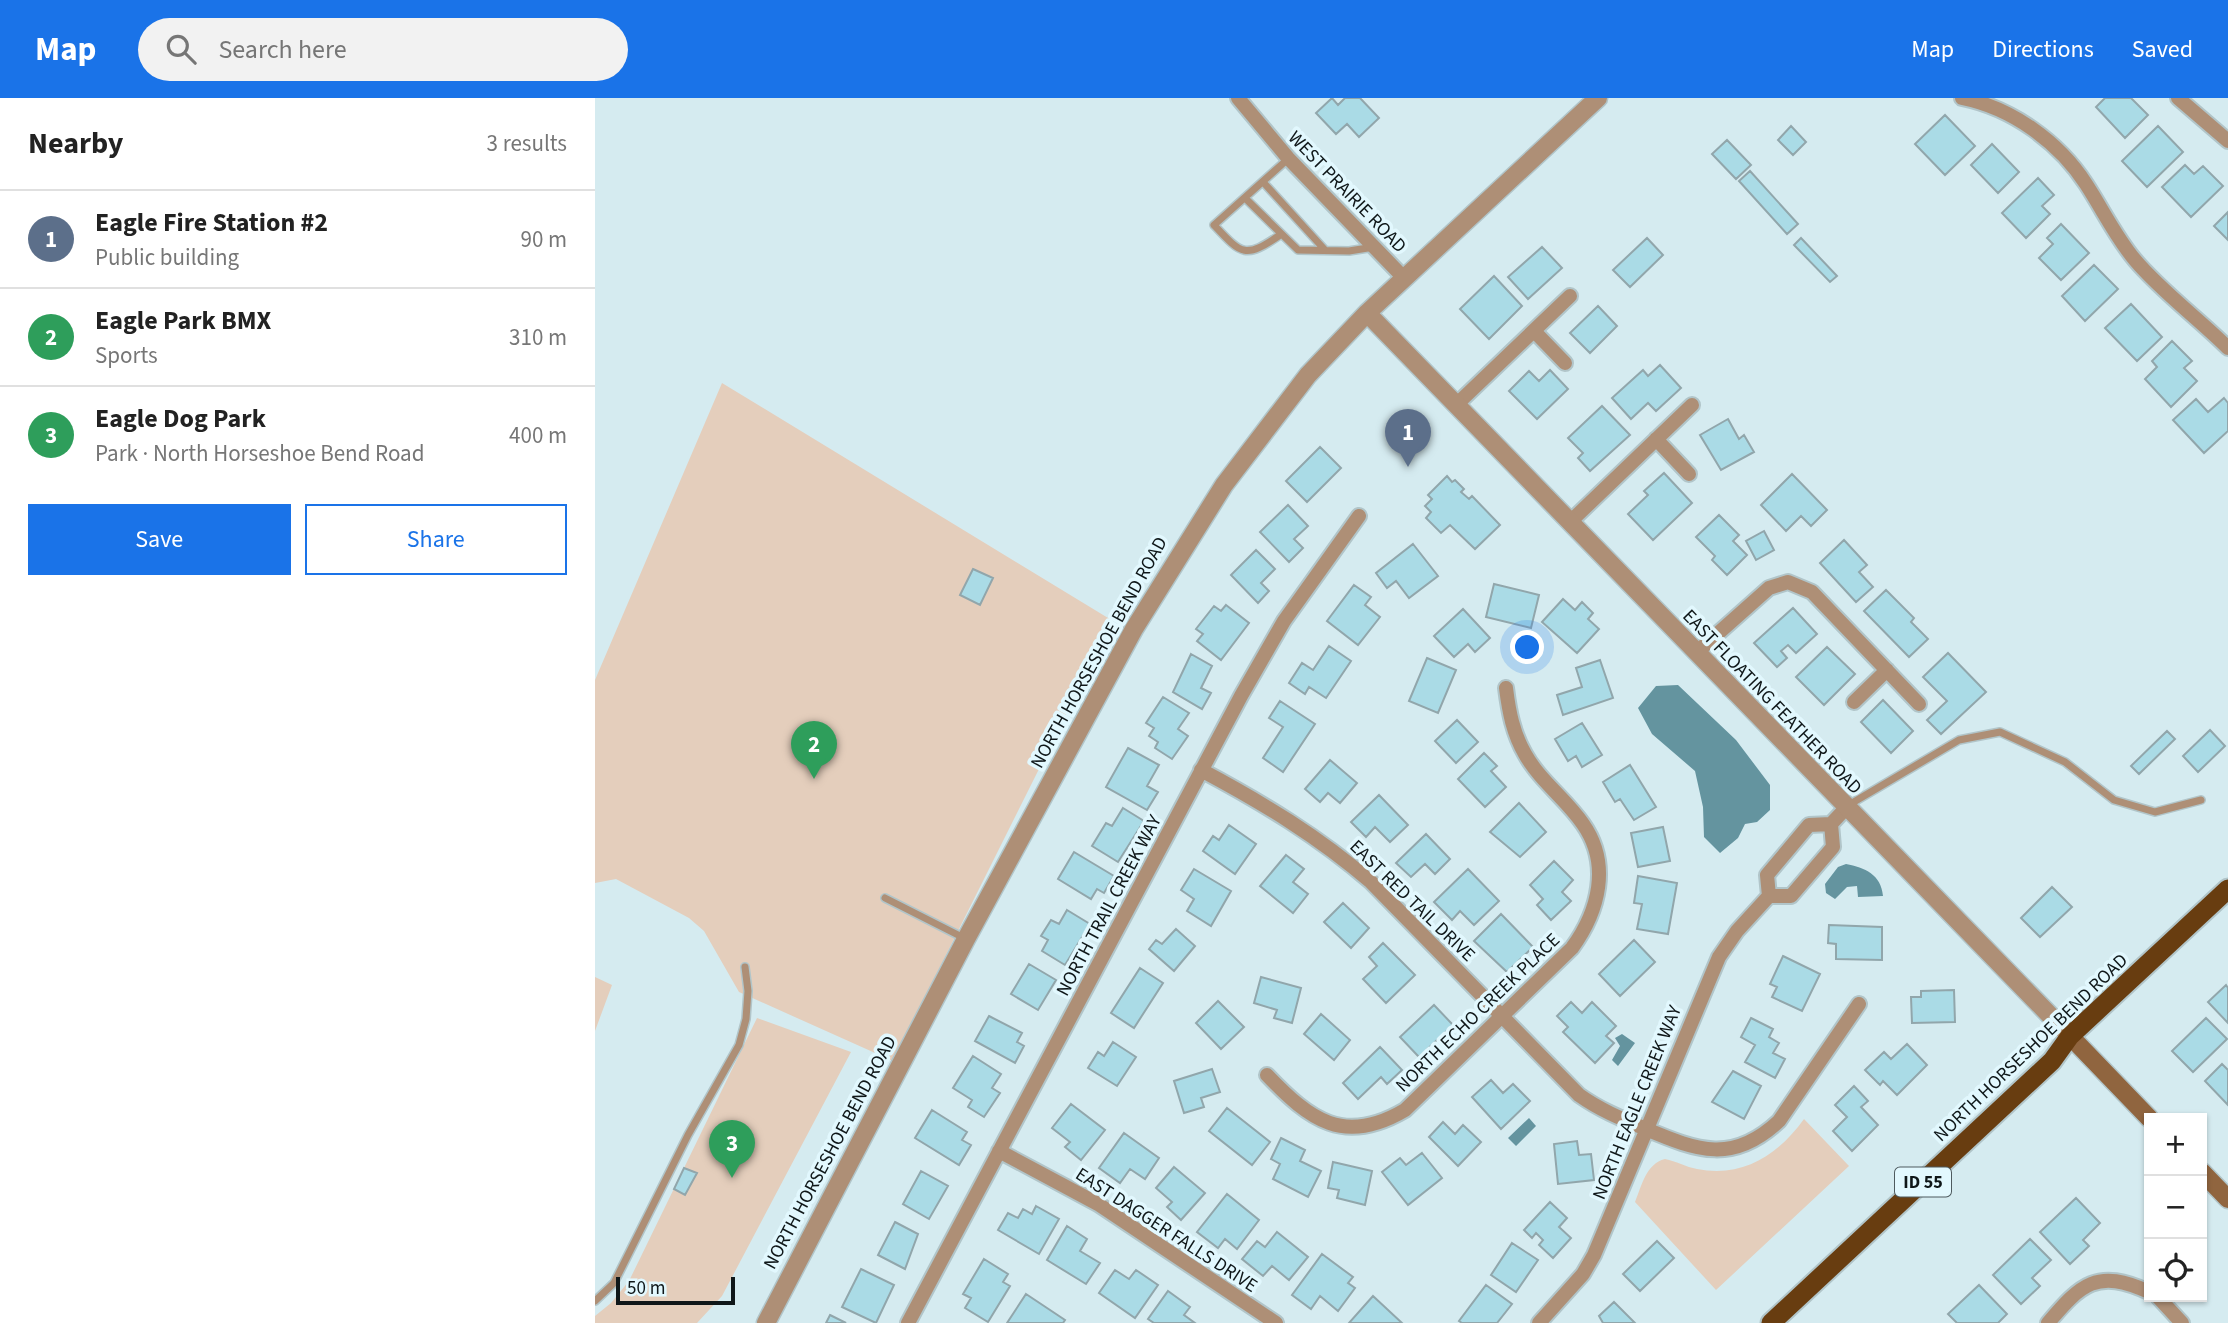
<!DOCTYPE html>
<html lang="en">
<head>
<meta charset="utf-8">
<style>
  :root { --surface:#fff; --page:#f2f2f2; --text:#222; --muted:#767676; --line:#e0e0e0; --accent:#1a73e8 }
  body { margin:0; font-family:"Source Sans 3",sans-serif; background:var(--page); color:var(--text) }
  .controls { position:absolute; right:21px; bottom:21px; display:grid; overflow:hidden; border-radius:0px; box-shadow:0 2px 5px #0004 }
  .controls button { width:63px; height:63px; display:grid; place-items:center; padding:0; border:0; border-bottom:2px solid var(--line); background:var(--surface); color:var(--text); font:35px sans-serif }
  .scale { position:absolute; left:21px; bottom:18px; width:119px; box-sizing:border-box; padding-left:7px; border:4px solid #0f1719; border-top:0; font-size:19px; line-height:24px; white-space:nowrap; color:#0f1719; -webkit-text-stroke:5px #e2f8fe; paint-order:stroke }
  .you { position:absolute; left:933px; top:550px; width:24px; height:24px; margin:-18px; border:5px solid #fff; border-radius:50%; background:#1a73e8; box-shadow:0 0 0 10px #1a73e833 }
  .badge { display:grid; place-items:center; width:46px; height:46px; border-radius:50%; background:var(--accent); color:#fff; font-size:23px; font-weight:700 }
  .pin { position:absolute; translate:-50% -58px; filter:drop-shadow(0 2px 4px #0008) }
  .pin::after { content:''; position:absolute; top:37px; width:24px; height:21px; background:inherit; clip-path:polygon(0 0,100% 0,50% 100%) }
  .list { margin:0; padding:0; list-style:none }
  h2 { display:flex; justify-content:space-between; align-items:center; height:91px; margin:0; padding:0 28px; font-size:30px }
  h2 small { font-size:23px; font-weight:400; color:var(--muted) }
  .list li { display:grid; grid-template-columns:46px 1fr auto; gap:21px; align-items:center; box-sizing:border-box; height:98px; padding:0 28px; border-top:2px solid var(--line) }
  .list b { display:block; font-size:26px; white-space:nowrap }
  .list p { margin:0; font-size:23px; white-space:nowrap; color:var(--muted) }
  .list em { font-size:23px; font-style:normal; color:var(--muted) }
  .actions { display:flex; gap:14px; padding:21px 28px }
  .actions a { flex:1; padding:16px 0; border:2px solid var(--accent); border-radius:0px; text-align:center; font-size:24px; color:var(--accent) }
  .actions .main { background:var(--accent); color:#fff }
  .icon { flex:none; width:38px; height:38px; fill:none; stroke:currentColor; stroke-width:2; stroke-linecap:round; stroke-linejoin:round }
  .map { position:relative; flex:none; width:1633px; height:1225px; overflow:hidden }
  header { display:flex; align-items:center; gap:42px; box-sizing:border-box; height:98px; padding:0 35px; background:var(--accent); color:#fff }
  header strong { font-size:33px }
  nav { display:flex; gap:38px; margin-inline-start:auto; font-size:24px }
  .search { width:490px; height:63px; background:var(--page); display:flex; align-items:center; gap:18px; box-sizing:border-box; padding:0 24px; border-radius:38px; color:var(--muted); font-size:26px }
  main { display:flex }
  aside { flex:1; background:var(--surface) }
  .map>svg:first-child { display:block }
  .green { fill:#e4cebc }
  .water { fill:#64949f }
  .building { fill:#aadbe6; stroke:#91a6ab; stroke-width:2 }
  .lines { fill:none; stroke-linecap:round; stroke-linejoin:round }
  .service-casing { stroke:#b1c5c9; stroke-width:10 }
  .minor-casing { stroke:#b1c5c9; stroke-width:18 }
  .tertiary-casing { stroke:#b1c5c9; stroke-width:21 }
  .secondary-casing { stroke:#b1c5c9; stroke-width:21 }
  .trunk-casing { stroke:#b1c5c9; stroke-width:23 }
  .service { stroke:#ae8f76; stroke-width:7 }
  .minor { stroke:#ae8f76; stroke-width:14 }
  .tertiary { stroke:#ae8f76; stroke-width:18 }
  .secondary { stroke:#90653f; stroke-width:18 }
  .trunk { stroke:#683d10; stroke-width:19 }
  .labels { text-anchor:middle; stroke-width:7; stroke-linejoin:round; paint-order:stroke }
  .shield { fill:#e2f8fe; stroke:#4e5a5e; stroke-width:2 }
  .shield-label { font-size:18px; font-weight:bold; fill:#0f1719 }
  .street-label { font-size:19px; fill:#0f1719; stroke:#e2f8fe }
</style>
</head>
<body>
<header>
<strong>Map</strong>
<div class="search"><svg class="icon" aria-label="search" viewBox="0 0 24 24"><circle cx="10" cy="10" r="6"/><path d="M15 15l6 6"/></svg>Search here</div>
<nav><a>Map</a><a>Directions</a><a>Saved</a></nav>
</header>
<main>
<aside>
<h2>Nearby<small>3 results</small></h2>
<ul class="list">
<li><span class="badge" style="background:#5c6f8a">1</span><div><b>Eagle Fire Station #2</b><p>Public building</p></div><em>90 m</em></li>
<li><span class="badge" style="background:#2e9e5b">2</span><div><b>Eagle Park BMX</b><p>Sports</p></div><em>310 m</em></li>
<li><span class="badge" style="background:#2e9e5b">3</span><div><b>Eagle Dog Park</b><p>Park · North Horseshoe Bend Road</p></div><em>400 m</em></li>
</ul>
<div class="actions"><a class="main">Save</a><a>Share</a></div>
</aside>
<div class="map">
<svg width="1633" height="1225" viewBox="0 0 1633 1225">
  <rect width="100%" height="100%" fill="#d5ebf0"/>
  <path class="green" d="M127,285L518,523L298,963L144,894L109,833L94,820L21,781L0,785V582Z
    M0,879L17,887L0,933Z
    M162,920L256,954L127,1198L102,1225H0V1218L16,1205L34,1183Z
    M1209,1021L1254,1068L1121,1192L1040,1104C1047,1087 1051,1066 1070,1061C1081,1063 1091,1069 1102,1071C1148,1080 1183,1057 1209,1021Z"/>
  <path class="water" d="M1083,587L1141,642L1175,687V712L1162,724L1150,726L1143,740L1125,755L1109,739L1108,709L1100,673L1057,636L1043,610L1061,588Z
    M1251,766C1270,770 1286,776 1288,798L1263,799L1262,788L1252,789L1240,801L1231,795L1230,786L1243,769Z
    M1027,936L1040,945L1023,968L1017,962L1025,948L1020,940Z
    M934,1020L941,1028L921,1048L913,1040Z"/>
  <path class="building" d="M737,0L743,7L750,0H765L784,20L764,39L752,26L741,36L721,15Z
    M1510,0H1536L1553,17L1530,40L1501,9Z
    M1350,17L1380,48L1350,77L1320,46Z
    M1196,28L1211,44L1198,57L1183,42Z
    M1563,28L1588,54L1552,89L1527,63Z
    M1132,42L1156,67L1141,81L1117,56Z
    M1397,46L1424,74L1403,95L1376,67Z
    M1590,67L1599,76L1608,68L1628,88L1596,119L1567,89Z
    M1155,73L1203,126L1192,136L1144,83Z
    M1443,80L1459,97L1447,108L1455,116L1431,140L1407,115Z
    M1633,114V142L1619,128Z
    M1466,126L1494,155L1466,182L1444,160L1458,146L1452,140Z
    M1052,140L1068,157L1035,189L1018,172Z
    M1206,140L1242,178L1235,184L1199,147Z
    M947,149L967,170L933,201L913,179Z
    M1499,167L1523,191L1490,223L1467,198Z
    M899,178L927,208L894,241L865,211Z
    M1536,206L1567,239L1542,263L1510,230Z
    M1003,208L1022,228L995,255L975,235Z
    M1577,243L1597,263L1589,270L1602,283L1576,309L1550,281L1562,269L1557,263Z
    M1065,267L1086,290L1061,313L1053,305L1036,321L1017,300L1048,272L1053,278Z
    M955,272L973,291L942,321L914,293L934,273L944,283Z
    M1629,300L1633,305V333L1609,355L1578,322L1601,301L1613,314Z
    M1007,308L1035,337L995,373L983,360L988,355L973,340Z
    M1133,321L1144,341L1149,337L1159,354L1126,372L1105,337Z
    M725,349L746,370L712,404L691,383Z
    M1069,375L1097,405L1058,442L1033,416L1053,397L1049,393Z
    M1197,376L1232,412L1216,428L1206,418L1191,433L1166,407Z
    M852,378L857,384L860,382L869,391L866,394L874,401L877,398L905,427L880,451L855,427L846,435L831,420L836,414L830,408L837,401L833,397Z
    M693,407L713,428L699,441L708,450L694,464L665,434Z
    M1124,417L1144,437L1138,443L1152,457L1132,477L1117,462L1120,458L1101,439Z
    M1169,433L1179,452L1161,462L1151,443Z
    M1249,442L1272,467L1264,474L1278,489L1261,504L1225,465Z
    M818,446L843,478L814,500L801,483L792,490L781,475Z
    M661,452L680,471L666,485L674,493L663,505L636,477Z
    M378,471L398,480L385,507L365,497Z
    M899,486L944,497L936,530L891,519Z
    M759,487L776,499L770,507L785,519L763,547L732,523Z
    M1291,492L1319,520L1316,524L1333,541L1314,559L1269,513Z
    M968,501L980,512L987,504L998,515L993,521L1004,531L982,555L947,524Z
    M631,507L654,525L626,562L602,543L608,536L601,531L619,508L626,513Z
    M1198,510L1222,536L1201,555L1193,547L1186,553L1192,560L1182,569L1159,545Z
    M868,511L895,540L880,554L873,546L859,559L839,538Z
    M734,548L756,563L731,600L714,589L710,596L694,585L707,565L718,572Z
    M1232,549L1260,576L1229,607L1201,579Z
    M1353,555L1391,594L1346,636L1332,622L1352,603L1328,579Z
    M596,556L617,568L606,590L616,595L607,611L578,594Z
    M832,560L861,572L843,615L814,603Z
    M1005,562L1018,600L968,617L962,597L987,589L981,570Z
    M568,599L594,615L583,631L593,638L577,661L560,650L563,644L554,638L559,630L551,625Z
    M1288,602L1318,633L1296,655L1266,624Z
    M685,603L720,626L688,674L668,660L688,629L674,620Z
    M862,622L883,644L861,665L840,643Z
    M987,625L1007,657L987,669L981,658L973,663L960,641Z
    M1615,632L1630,648L1603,674L1588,658Z
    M1572,633L1580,641L1544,676L1536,668Z
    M533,650L564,667L552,688L563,694L552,712L511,689Z
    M889,655L902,668L896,673L911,689L890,709L863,681Z
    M735,662L762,685L745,705L733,695L725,704L710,691Z
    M1035,667L1061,709L1039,722L1025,701L1020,704L1008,684Z
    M784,697L813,727L795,744L780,729L771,739L756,724Z
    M924,705L951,734L925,759L895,734Z
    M528,710L549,723L523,764L497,748L511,725L517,728Z
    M634,727L661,746L640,776L608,753L618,738L624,742Z
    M1068,729L1075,763L1043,769L1036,735Z
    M831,736L855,761L840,776L830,766L816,779L801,765Z
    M479,754L519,778L509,795L502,791L496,801L463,781Z
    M691,757L709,771L698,784L713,796L698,815L665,788Z
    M959,763L978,782L967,794L976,803L956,822L942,807L948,801L935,787Z
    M599,771L636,793L616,828L592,813L599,801L586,792Z
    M873,771L904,803L879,827L865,813L857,822L839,804Z
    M1043,778L1082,785L1073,836L1042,831L1047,806L1039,805Z
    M1457,789L1477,809L1445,839L1426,820Z
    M748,805L774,830L756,850L729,824Z
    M472,812L495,826L470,867L447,853L453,842L446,838L456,822L464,826Z
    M906,816L938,849L912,874L879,843Z
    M1234,827L1287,829V862L1241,861V846L1233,845Z
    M581,831L600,848L579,873L554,851L561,842L567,846Z
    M1039,842L1060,864L1025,898L1004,876Z
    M788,845L820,877L791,905L768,881L782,868L774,859Z
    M1188,858L1225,876L1207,913L1177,899L1182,889L1175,886Z
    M434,866L461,882L443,912L416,896Z
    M545,870L568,885L539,930L516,915Z
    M666,879L706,890L697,925L679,920L682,912L659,905Z
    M1631,887L1633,890V925L1613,904Z
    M1359,892L1360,924L1317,925L1316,899H1326V893Z
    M623,903L649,929L626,951L601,925Z
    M976,904L987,915L997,904L1021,928L1011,938L1019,945L1000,965L968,934L973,929L962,918Z
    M839,907L858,927L824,959L805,939Z
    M726,916L755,942L739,962L709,936Z
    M394,918L427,935L422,944L429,948L420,965L380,943Z
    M1156,920L1178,931L1174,939L1184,945L1178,955L1190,961L1180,980L1150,964L1160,947L1146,939Z
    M1611,920L1632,941L1598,974L1577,953Z
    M518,944L541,959L522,988L493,970L503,954L509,958Z
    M1312,946L1332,967L1302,997L1288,983L1285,987L1270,972L1289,954L1296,961Z
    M785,949L807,972L792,986L786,979L763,1001L748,985Z
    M378,958L406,976L397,990L405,995L389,1019L373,1009L377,1002L358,990Z
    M1627,966L1633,972V1007L1610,983Z
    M617,971L625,994L606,1000L609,1009L589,1015L579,983Z
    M1138,973L1166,988L1149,1021L1117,1004Z
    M896,982L908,995L918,986L935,1003L906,1031L877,999Z
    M1259,988L1273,1003L1266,1009L1283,1027L1257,1053L1238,1033L1252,1019L1240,1007Z
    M476,1006L510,1032L486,1062L470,1049L475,1044L457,1030Z
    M632,1010L675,1044L657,1067L614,1033Z
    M337,1012L372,1034L367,1042L376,1047L364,1067L320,1040Z
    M848,1024L860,1036L868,1027L886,1044L863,1068L834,1039Z
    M529,1035L564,1060L550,1081L535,1071L525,1085L504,1070Z
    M686,1040L710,1052L705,1063L726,1073L713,1099L678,1081L685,1066L676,1061Z
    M982,1043L984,1057L996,1056L999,1082L963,1086L959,1046Z
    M827,1055L847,1080L813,1107L787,1074L805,1060L811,1067Z
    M738,1064L777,1073L770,1107L742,1100L744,1092L733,1090Z
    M579,1069L610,1095L586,1122L572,1109L577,1104L561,1090Z
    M89,1070L102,1075L90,1097L79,1091Z
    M326,1073L353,1088L334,1121L308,1106Z
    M632,1096L664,1122L642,1151L630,1141L623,1150L602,1134Z
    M1481,1100L1505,1125L1488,1142L1494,1148L1475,1166L1445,1134Z
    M955,1104L972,1120L964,1129L976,1140L958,1160L944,1147L948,1142L941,1135L937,1140L929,1132Z
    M441,1108L464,1121L444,1156L403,1132L413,1115L423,1120L428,1111L437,1116Z
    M300,1124L323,1136L310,1171L283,1157Z
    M472,1128L492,1141L485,1153L505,1165L491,1186L452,1162Z
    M682,1134L713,1159L694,1182L677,1168L668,1178L647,1161L662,1143L670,1149Z
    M1435,1141L1456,1162L1437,1180L1445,1188L1426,1206L1398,1177Z
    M1062,1143L1079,1160L1045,1193L1028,1176Z
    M917,1145L943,1162L921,1194L896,1177Z
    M727,1156L758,1179L753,1185L760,1190L743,1213L725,1198L716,1211L697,1197Z
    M389,1161L413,1176L408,1184L415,1188L393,1224L370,1210L376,1200L368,1196Z
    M266,1171L299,1187L281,1225L247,1209Z
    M520,1172L534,1181L541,1172L563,1187L540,1220L504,1195Z
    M891,1187L917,1206L902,1225H867L864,1223Z
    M1384,1187L1412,1216L1403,1225H1362L1353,1216Z
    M573,1193L595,1209L589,1217L600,1225H559L553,1221Z
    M431,1196L470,1222L468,1225H412Z
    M778,1198L807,1225H754Z
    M1019,1204L1040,1225H1008L1004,1218Z
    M235,1217L251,1225H231Z"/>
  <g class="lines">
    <defs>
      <path id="service" d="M668,84L730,152
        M650,100L703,152L754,153L779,149
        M685,137C650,161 647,157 619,127L693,61
        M1252,708L1364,642L1405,634L1470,664L1519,702L1560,714L1606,702
        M290,800L371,841
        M0,1203L19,1185L93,1037L144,947L151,921L153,893L150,869"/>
      <path id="minor" d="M643,0L693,60L809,180
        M1367,0C1417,10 1464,44 1491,86C1508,112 1520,138 1540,162C1566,193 1604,221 1633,250
        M1583,0L1633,43
        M939,233L970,265
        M861,307L975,198
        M1061,341L1094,376
        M975,424L1097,307
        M1102,554L1174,490L1193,484L1217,494L1324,606
        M1259,604L1292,572
        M606,672C668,705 724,739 776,784L984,997C1005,1012 1027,1021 1051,1031C1103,1053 1138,1066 1184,1023L1264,906
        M1236,726L1238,749L1196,798H1174L1172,777L1214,727L1236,726L1252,709
        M672,977C715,1022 749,1048 810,1012L977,850C1004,813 1016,766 988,726C971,701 945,683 930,656C918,635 914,614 911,590
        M404,1053L503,1106L681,1225
        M1563,1199L1587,1225
        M313,1225L646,598L689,523L764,418
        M944,1225L988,1176L999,1157L1124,859L1142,833L1174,798
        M1453,1225C1486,1186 1502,1170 1554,1194"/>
      <path id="tertiary" d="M772,215L1475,938
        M171,1225L371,841L539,531L629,387L713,277L772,215L1003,0"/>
      <path id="secondary" d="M1475,938L1554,1020
        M1607,1074L1633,1101"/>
      <path id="trunk" d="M1176,1225L1457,963L1475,938L1633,791"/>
    </defs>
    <use href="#service" class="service-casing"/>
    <use href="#minor" class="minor-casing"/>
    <use href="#tertiary" class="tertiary-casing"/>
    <use href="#secondary" class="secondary-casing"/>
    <use href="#trunk" class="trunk-casing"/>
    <use href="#service" class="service"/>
    <use href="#minor" class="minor"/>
    <use href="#tertiary" class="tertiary"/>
    <use href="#secondary" class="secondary"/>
    <use href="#trunk" class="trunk"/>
  </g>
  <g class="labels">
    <rect class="shield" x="1300" y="1069.5" width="56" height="29" rx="5"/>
    <g class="shield-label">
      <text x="1328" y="1090">ID 55</text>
    </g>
    <g class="street-label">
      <text transform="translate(753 93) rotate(46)" y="7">WEST PRAIRIE ROAD</text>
      <text transform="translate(503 554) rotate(-61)" y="7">NORTH HORSESHOE BEND ROAD</text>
      <text transform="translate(1178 603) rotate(46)" y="7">EAST FLOATING FEATHER ROAD</text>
      <text transform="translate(818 802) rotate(44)" y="7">EAST RED TAIL DRIVE</text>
      <text transform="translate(513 807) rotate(-62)" y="7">NORTH TRAIL CREEK WAY</text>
      <text transform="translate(882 914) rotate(-44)" y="7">NORTH ECHO CREEK PLACE</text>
      <text transform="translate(1435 949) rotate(-44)" y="7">NORTH HORSESHOE BEND ROAD</text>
      <text transform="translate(1041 1004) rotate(-68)" y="7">NORTH EAGLE CREEK WAY</text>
      <text transform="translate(234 1054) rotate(-62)" y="7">NORTH HORSESHOE BEND ROAD</text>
      <text transform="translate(572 1131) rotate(33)" y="7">EAST DAGGER FALLS DRIVE</text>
    </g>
  </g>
</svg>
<div class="controls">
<button>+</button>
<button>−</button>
<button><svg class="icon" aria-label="locate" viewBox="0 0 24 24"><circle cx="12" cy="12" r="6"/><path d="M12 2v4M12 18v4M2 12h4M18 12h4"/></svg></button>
</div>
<div class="scale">50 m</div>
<div class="you"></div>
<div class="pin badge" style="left:813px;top:369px;background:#5c6f8a">1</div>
<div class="pin badge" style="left:219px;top:681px;background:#2e9e5b">2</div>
<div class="pin badge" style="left:137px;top:1080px;background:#2e9e5b">3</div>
</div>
</main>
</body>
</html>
